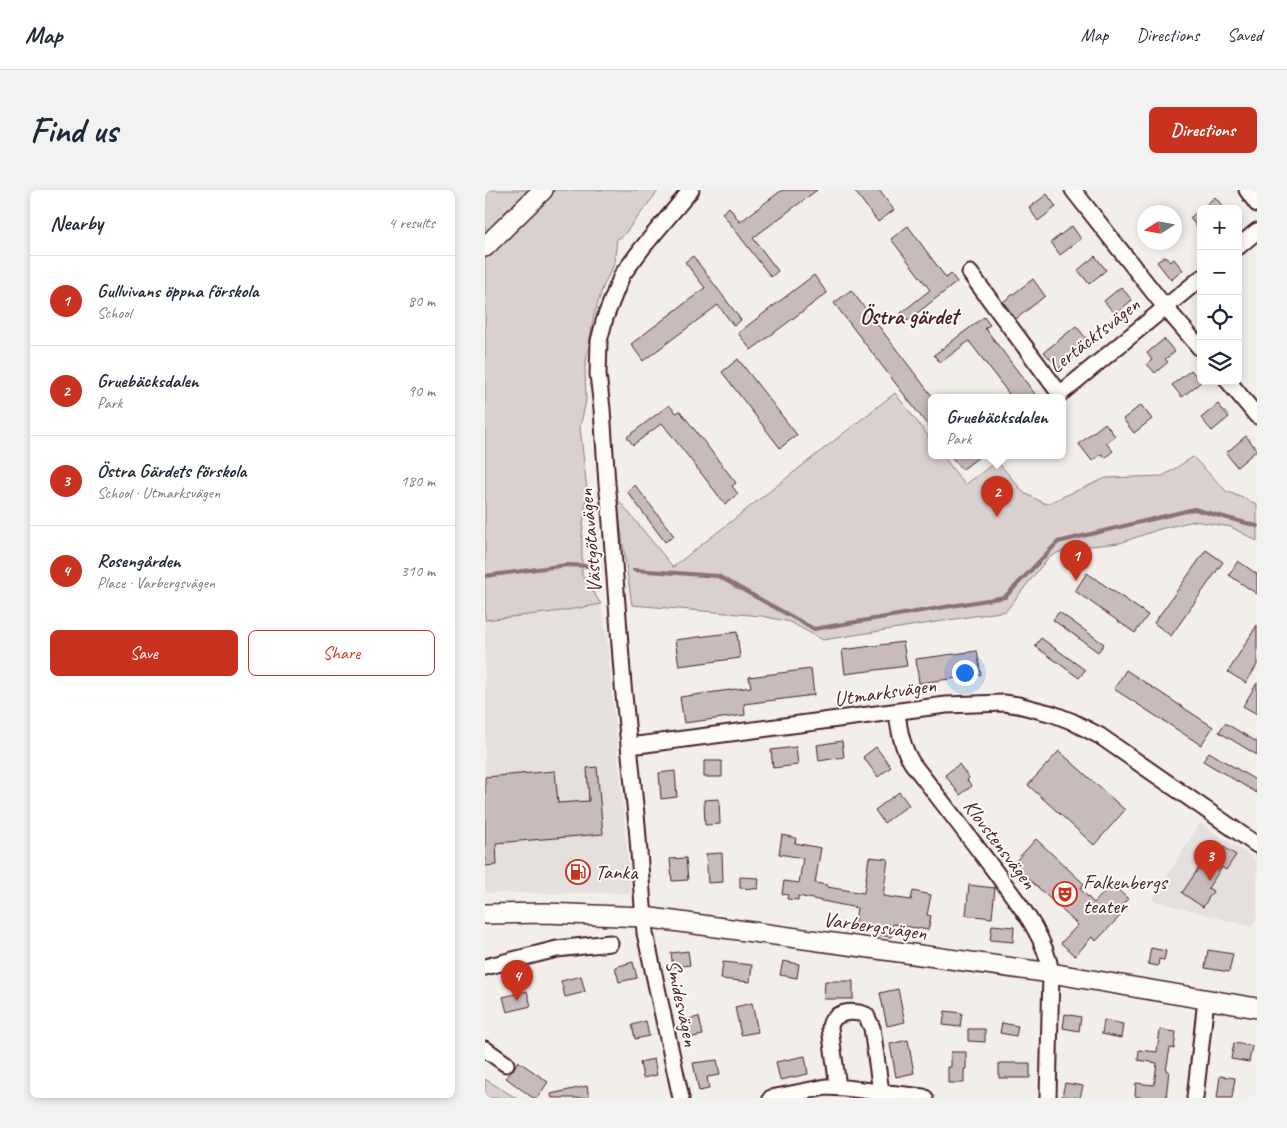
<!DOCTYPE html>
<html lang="en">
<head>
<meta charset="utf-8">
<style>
  :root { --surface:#fff; --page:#f2f2f3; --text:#1f2937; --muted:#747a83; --line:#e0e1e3; --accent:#c8321e }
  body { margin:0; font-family:Caveat,sans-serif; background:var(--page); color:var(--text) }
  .controls { position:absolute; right:15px; top:15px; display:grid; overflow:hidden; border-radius:8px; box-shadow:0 2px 8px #0003 }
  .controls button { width:45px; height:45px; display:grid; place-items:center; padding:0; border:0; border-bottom:1px solid var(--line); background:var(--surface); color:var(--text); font:25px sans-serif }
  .compass { position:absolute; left:652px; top:15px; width:45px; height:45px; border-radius:50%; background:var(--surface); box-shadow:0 2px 8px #0003; rotate:259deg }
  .you { position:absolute; left:479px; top:482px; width:18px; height:18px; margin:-12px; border:4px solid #fff; border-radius:50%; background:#1a73e8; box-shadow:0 0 0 8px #1a73e833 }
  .badge { display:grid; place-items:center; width:32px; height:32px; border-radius:50%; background:var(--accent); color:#fff; font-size:16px; font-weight:700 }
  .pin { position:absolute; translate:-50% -41px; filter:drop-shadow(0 1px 2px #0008) }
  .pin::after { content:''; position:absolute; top:26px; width:18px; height:15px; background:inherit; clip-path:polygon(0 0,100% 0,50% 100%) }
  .popup { position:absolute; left:443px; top:204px; width:138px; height:65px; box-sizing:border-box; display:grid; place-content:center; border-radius:8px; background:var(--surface); filter:drop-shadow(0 1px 4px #0005); font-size:16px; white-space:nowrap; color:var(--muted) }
  .popup b { font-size:19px; color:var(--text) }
  .popup::after { content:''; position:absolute; left:50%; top:100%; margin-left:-10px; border:10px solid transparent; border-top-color:var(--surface) }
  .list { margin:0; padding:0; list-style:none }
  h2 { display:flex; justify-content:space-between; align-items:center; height:65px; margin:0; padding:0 20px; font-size:21px }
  h2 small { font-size:16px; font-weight:400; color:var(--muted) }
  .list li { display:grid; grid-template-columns:32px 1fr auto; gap:15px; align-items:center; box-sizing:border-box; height:90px; padding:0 20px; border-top:1px solid var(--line) }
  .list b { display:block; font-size:19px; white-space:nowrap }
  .list p { margin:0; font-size:16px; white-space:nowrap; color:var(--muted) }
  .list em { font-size:16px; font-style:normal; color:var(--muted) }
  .actions { display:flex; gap:10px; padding:15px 20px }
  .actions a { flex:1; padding:11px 0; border:1px solid var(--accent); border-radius:8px; text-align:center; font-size:18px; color:var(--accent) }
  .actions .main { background:var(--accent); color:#fff }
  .icon { flex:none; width:28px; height:28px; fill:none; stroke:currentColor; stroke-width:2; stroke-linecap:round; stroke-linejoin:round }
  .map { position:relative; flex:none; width:772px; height:908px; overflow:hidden; border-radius:8px }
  header { display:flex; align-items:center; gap:30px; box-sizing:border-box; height:70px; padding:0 25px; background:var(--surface); border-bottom:1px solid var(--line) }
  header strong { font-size:24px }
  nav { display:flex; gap:28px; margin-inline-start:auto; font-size:18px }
  .intro { display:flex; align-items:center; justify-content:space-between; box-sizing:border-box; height:120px; padding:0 30px }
  h1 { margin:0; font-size:35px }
  .button { padding:12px 22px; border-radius:8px; background:var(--accent); color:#fff; font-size:18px; font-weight:700 }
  main { display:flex; gap:30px; padding:0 30px }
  aside { flex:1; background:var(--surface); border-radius:8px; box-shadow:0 2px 8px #0003 }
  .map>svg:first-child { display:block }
  .built { fill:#e5dfdd }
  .green { fill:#d9d0cf; stroke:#92787d }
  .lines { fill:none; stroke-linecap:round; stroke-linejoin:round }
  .stream { stroke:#8b6f75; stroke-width:4 }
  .building { fill:#c8bbbb; stroke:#4a1f2b }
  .minor-casing { stroke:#4a1f2b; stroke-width:19 }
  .major-casing { stroke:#4a1f2b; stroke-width:22 }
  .minor { stroke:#fdfcf7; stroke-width:15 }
  .major { stroke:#fdfcf7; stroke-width:19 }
  .labels { text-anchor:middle; stroke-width:4; stroke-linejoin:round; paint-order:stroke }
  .street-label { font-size:21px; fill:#4a1f2b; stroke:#fdfcf7 }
  .poi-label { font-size:21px; fill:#4a1f2b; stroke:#fdfcf7; text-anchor:start }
  .neighbourhood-label { font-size:22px; font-weight:bold; fill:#4a1f2b; stroke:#fdfcf7 }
</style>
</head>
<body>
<header>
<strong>Map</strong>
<nav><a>Map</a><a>Directions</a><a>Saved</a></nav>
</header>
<div class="intro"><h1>Find us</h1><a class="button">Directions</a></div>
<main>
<aside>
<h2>Nearby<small>4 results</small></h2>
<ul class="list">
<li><span class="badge">1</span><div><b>Gullvivans öppna förskola</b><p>School</p></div><em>80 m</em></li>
<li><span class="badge">2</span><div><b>Gruebäcksdalen</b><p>Park</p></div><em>90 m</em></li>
<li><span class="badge">3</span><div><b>Östra Gärdets förskola</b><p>School · Utmarksvägen</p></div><em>180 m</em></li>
<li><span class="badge">4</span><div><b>Rosengården</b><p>Place · Varbergsvägen</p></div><em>310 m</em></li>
</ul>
<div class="actions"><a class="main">Save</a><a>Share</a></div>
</aside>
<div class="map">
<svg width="772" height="908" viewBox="0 0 772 908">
  <rect width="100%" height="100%" fill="#f2efeb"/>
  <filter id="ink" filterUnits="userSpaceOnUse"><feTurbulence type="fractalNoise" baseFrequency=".02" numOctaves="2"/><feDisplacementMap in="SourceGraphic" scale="10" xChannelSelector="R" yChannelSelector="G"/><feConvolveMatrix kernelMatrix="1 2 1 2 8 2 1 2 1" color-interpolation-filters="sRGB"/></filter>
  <g filter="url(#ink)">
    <path class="built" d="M116,414L121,443L146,703H0V430L77,421Z
      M715,633L772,671V726L767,737L667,710Z"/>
    <path class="green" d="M0,0H174L138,46L132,49L129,74L118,97L109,125L100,178L101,211L95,237L102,300L97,344V385L116,414L77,421L0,430Z
      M410,203L447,251V266H458L480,295L512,271L539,303L561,314L621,288L678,286L708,267L741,301L772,314V351L746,337L709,331L675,339L635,353L596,357L572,363L562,369L521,421L338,450L305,432L277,426L147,415L131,307L188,377Z
      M0,889L31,908H0Z"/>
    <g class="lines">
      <path class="stream" d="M149,380L233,386L329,439L520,407L573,352L709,319L772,336
        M0,386L82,375L105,376"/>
    </g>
    <path class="building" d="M297,0H332L268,48L293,81L286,87L237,23L244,17L255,32Z
      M369,0H394L409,20L393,32Z
      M562,4L571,17L553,31L544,18Z
      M730,7L740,19H716Z
      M716,19V42L705,28Z
      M423,36L461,88L466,84L472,92L422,131L416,123L445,100L406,49Z
      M587,36L596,49L575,65L566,52Z
      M208,66L256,130L249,136L233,115L158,171L146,154L220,98L200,72Z
      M610,66L621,80L604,94L593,80Z
      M680,66L685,72L689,69L698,80L686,90L672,72Z
      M329,85L342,103L266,160L253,143Z
      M548,89L560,106L531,129L518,112Z
      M636,97L647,110L630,124L619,111Z
      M366,100L447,206V241L349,113Z
      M499,127L505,135L500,138L553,208H527L484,151L455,173L449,165Z
      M591,136L605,153L574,179L559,162Z
      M679,149L690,162L680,169L683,172L670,183L662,174L667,170L662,163Z
      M253,169L312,245L295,258L237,182Z
      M706,180L716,192L697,207L687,195Z
      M733,214L744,227L727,241L716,228Z
      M184,215L191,223L195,221L251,293L247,296L253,304L240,314L177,233L148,255L142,247Z
      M656,215L667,229L649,243L638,229Z
      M620,233L630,246L621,253L628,261L620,268L617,264L607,271L594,254Z
      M761,246L772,260L752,277L741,263Z
      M466,266H495L477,280Z
      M150,295L189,346L180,352L142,301Z
      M721,360L738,372L686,446L669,433Z
      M753,371L772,384V404L744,385Z
      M602,383L663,425L650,443L590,401Z
      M574,422L619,454L613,462L568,430Z
      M772,435V475L761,493L743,482Z
      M252,442L255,468L194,476L190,450Z
      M556,448L600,480L594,488L550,456Z
      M418,452L422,476L360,484L357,460Z
      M492,461L496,485L434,493L431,469Z
      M326,479L329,505L259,514L260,525L199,533L195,507L266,497L264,487Z
      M641,480L728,537L716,555L629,499Z
      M772,493V524L758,516Z
      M740,533L772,552V565L734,542Z
      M357,551L359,567L334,571L332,555Z
      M311,557L313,575L288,578L286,560Z
      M391,557L406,577L393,587L378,567Z
      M574,561L640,620L609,655L543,595Z
      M724,562L772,591V603L718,571Z
      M219,571H237V587H219Z
      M474,574L484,588L482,590L487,596L475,605L460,585Z
      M112,577L118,644L11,653L12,675L0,676V587L70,581L73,613L104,611L102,578Z
      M190,581L192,607L176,609L174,583Z
      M414,602L424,615L399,633L390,620Z
      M234,609L235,634L220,635L219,610Z
      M297,645L311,648L310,653L336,658L330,693L342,695V697L379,703L384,667L403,669L398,706L426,710L428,701L446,705L442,725L446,726L443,740L408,734L406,747L394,745L395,741L369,738L372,718L313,706V710L302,709L303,705L297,704L299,691L314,693L318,668L294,664Z
      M551,649L599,694L595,699L609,713L627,694L643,709L632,720L637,724L611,751L607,747L590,766L576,753L593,735L528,674Z
      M731,652L751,665L741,680L737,677L723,698L728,701L718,717L697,703Z
      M237,663L238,692L223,693L221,664Z
      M201,668L203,690L187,691L185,669Z
      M99,675L102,685L88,688L86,678Z
      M255,687L274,688L273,699L255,698Z
      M484,695L510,698L507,728L481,725Z
      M507,735L529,737L528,752L505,750Z
      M666,758L681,761L679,770L674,769L673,776L663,774Z
      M723,760L748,764L744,782L720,778Z
      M203,761L205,775L188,777L186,763Z
      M298,771L314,774L312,788L295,785Z
      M148,772L152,788L134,792L130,777Z
      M238,772L267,775L265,792L236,789Z
      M96,786L100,802L80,807L76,791Z
      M340,791H368V809H339Z
      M413,799L420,832L402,836L395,803Z
      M42,801L46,816L22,822L18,807Z
      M267,813L273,842L256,845L250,817Z
      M460,821L477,823L475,837L458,835Z
      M580,824L596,827L594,841L578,838Z
      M214,827L218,845L203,848L199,830Z
      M619,830L638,834L636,848L617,844Z
      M161,831L164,846L150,849L147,835Z
      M517,833L533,836L531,846L515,843Z
      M483,839H500V852L483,851Z
      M675,840L691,842L689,859L685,858L681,881H684L681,908H658L650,906L651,893L669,895L672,873L653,870L654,860L672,862Z
      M423,850L429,883L411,887L405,854Z
      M749,853L767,856L764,872L746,869Z
      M466,862H481V879H479V893H463V877H466Z
      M320,866L323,884L295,890L291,872Z
      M169,869L172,885L158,888L155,872Z
      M232,870L235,885L222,887L224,899L214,901L208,873Z
      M33,871L63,892L52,908H48L21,888L28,880Z
      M514,873H545V888H514Z
      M735,886L750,888L747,908H732Z
      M580,893L598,896L595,908L577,906Z
      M102,896L104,908H67L66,904Z"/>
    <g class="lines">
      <defs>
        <path id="minor" d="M588,0L680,117L716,159
          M762,0L772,14
          M753,57L772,41
          M485,83L575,204L716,88
          M743,191L772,226
          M412,522C414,540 417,557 427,573C454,608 482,644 509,680C532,712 560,743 566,783L563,908
          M145,556L461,515L519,513L533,515L568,524L586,531L615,546L772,655
          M0,777L72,759L125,753
          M0,859L21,874
          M353,897L345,838C346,821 368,820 381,825L387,838L396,902
          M196,908L160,743L152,635L138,495L125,320L122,294L117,219L113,184L114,151L120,128L137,85L158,57L206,0
          M286,908L341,897L360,898L438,907L440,908
          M710,908L721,810"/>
        <path id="major" d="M0,57L58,0
          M0,724L60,723L159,727L566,783L772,818"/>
      </defs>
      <use href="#minor" class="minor-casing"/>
      <use href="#major" class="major-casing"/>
      <use href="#minor" class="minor"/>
      <use href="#major" class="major"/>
    </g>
  </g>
  <defs>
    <symbol id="fuel-ring" viewBox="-11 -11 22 22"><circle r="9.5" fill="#fdfcf7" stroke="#c8321e" stroke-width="1.5"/><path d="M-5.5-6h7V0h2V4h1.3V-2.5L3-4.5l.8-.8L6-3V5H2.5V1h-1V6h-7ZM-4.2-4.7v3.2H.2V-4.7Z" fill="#c8321e"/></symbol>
    <symbol id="theatre-ring" viewBox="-11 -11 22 22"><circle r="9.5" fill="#fdfcf7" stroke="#c8321e" stroke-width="1.5"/><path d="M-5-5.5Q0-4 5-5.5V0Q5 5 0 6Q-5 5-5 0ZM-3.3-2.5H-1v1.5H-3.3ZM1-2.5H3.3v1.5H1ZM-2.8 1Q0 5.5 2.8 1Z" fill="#c8321e"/></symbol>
  </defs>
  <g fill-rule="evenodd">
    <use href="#fuel-ring" x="79" y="668" width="28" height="28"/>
    <use href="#theatre-ring" x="566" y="690" width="28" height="28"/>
  </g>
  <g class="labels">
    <g class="street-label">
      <text transform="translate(609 145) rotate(-38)" y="7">Lertäcktsvägen</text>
      <text transform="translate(105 351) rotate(-95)" y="7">Västgötavägen</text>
      <text transform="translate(400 502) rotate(-8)" y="7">Utmarksvägen</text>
      <text transform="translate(515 654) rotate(53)" y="7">Klovstensvägen</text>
      <text transform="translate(390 736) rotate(8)" y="7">Varbergsvägen</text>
      <text transform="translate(197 813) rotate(78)" y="7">Smidesvägen</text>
    </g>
    <g class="poi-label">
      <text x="110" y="689">Tanka</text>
      <text x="598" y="699">Falkenbergs<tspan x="598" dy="24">teater</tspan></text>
    </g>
    <g class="neighbourhood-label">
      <text x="424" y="134">Östra gärdet</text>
    </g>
  </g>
</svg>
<div class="controls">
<button>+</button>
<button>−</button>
<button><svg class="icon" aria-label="locate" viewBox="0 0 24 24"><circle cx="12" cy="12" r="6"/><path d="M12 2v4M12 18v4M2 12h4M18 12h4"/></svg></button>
<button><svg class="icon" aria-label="layers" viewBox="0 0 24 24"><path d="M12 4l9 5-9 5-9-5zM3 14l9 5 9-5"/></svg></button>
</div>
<svg class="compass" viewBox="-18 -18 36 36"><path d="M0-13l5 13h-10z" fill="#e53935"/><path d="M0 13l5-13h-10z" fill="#747a83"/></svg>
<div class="you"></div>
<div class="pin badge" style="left:591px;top:391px">1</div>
<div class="pin badge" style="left:512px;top:327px">2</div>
<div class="popup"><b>Gruebäcksdalen</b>Park</div>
<div class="pin badge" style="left:725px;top:691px">3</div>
<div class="pin badge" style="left:32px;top:811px">4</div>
</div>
</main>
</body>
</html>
